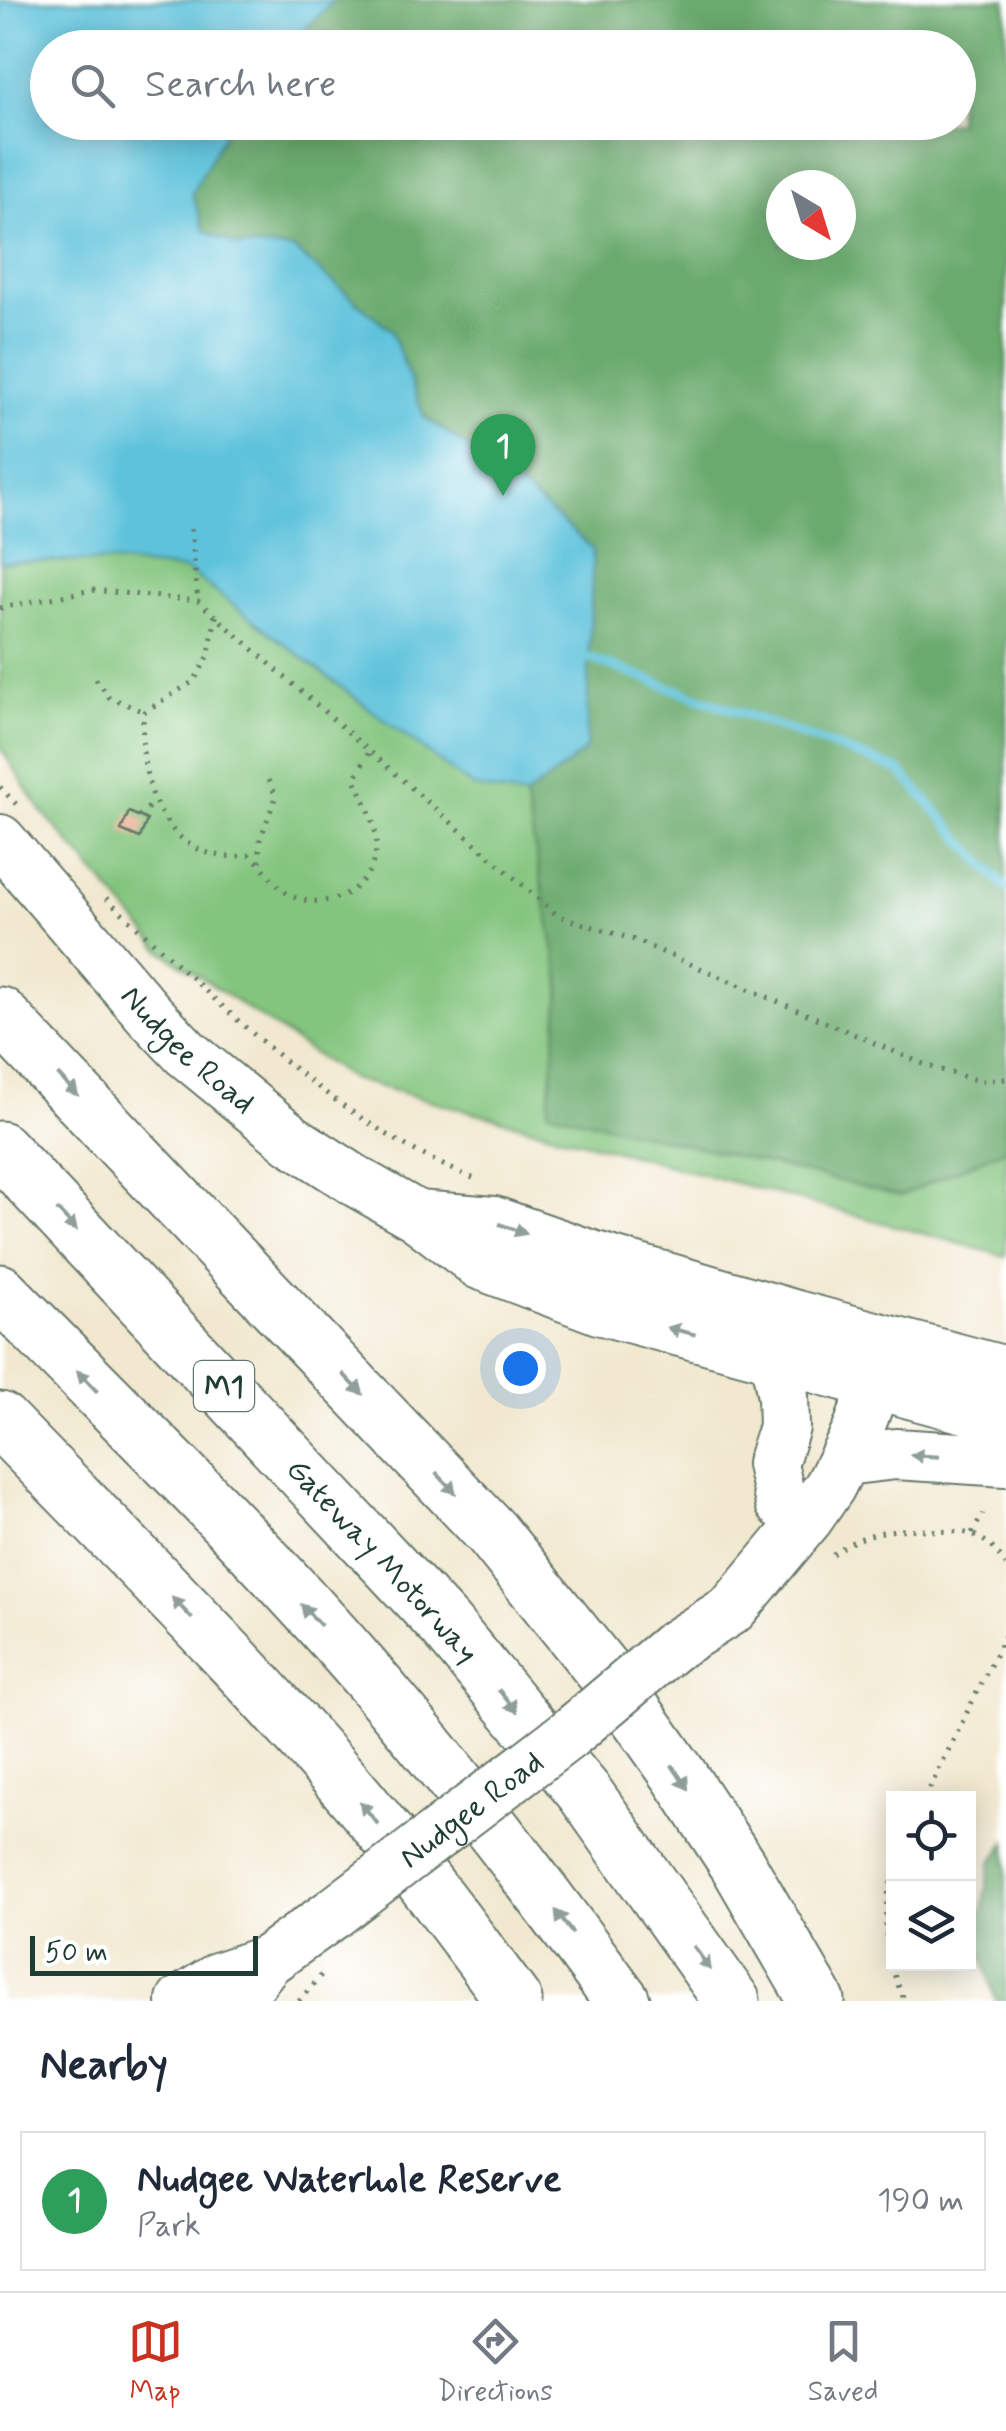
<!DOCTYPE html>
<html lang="en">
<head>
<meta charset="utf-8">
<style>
  :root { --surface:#fff; --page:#f6f6f7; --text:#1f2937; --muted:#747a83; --line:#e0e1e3; --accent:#c8321e }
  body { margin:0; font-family:Mynerve,sans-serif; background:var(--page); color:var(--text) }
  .controls { position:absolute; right:30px; bottom:30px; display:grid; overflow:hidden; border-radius:0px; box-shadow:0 5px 25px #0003 }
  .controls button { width:90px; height:90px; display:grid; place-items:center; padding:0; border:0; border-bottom:2px solid var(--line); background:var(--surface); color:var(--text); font:50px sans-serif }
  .compass { position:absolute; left:766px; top:170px; width:90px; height:90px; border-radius:50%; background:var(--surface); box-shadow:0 5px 25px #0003; rotate:142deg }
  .scale { position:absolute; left:30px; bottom:25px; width:228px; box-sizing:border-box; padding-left:10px; border:5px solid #1f3d34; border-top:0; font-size:28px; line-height:35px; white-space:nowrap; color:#1f3d34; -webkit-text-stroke:8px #fff; paint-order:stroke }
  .you { position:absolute; left:520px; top:1368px; width:35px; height:35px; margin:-25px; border:8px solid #fff; border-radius:50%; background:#1a73e8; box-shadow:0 0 0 15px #1a73e833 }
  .badge { display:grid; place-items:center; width:65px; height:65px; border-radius:50%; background:var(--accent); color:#fff; font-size:32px; font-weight:700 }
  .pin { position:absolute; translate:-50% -82px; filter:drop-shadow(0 2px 5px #0008) }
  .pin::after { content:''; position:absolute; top:52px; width:35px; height:30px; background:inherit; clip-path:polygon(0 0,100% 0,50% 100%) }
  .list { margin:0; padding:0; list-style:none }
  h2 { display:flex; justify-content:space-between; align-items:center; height:130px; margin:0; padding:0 40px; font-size:42px }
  h2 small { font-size:32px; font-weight:400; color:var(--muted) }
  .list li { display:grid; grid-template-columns:65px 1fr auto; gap:30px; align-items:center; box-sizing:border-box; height:140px; margin:0 20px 20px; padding:0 20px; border:2px solid var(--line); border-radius:0px }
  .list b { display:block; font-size:38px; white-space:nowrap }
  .list p { margin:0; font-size:32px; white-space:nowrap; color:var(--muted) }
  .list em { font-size:32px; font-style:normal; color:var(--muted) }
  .icon { flex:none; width:55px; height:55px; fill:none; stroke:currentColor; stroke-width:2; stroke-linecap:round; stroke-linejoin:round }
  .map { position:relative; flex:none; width:1006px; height:2001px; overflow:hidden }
  .search { position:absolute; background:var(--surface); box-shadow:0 5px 25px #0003; left:30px; right:30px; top:30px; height:110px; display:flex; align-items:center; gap:25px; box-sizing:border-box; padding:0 35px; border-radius:55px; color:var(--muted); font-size:38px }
  .sheet { height:290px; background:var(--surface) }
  nav { display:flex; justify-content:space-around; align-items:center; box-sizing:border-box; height:140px; border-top:2px solid var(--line); background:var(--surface); font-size:28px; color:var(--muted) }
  nav a { display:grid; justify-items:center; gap:5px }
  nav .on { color:var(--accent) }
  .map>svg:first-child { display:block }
  .green { fill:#83c57e; stroke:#518159; stroke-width:2.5; fill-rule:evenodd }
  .forest { fill:#6aaa6d; stroke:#447450; stroke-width:2.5; fill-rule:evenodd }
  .water { fill:#5dc2db; stroke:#3e8088; stroke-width:2.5 }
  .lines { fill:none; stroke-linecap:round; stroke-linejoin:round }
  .stream { stroke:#5dc2db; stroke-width:9 }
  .building { fill:#eab197 }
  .major-casing { stroke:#68796a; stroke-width:54 }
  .highway-casing { stroke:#68796a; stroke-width:59 }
  .path { stroke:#68796a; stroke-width:5; stroke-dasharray:2.5 8; stroke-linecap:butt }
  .major { stroke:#fff; stroke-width:50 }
  .highway { stroke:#fff; stroke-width:55 }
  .major-bridge-casing { stroke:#68796a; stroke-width:54; stroke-linecap:butt }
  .major-bridge { stroke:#fff; stroke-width:50 }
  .oneway { fill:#8f9e9a }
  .labels { text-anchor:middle; stroke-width:8; stroke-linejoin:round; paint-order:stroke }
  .shield { fill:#fff; stroke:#627771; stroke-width:2.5 }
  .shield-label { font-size:30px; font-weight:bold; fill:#1f3d34 }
  .street-label { font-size:32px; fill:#1f3d34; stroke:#fff }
</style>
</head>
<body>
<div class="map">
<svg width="1006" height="2001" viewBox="0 0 1006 2001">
  <rect width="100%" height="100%" fill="#fff"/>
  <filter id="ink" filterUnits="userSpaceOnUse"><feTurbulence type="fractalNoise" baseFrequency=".01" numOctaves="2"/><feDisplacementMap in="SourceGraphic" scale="20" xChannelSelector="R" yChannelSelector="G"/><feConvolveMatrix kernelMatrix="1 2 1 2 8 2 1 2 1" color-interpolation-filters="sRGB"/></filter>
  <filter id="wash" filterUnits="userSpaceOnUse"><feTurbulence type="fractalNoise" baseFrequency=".0048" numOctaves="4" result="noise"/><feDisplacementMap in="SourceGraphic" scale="40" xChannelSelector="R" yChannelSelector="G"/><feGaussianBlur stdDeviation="2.25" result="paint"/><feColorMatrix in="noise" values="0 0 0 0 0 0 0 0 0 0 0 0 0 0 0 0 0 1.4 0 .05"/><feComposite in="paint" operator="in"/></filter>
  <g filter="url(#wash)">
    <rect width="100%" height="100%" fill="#f1e8cf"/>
    <path class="green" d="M0,0H1006V1256L351,1079L162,951L40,809L0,747ZM48,48H958V122H48ZM781,185H841V245H781Z"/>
    <path class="forest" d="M334,0H1006V1146L1003,1150L901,1196L548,1111L561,984L525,797L586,750L593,549L501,470L424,416L391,330L293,249L237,246L204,230L192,193L230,123L958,122V48L288,47ZM781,185H841V245H781Z
      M1006,1842V2001H996L977,1941L991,1862Z"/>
    <path class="water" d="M0,0H334L288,47L48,48V122L230,123L192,193L204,230L237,246L293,249L391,330L424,417L501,470L593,549L586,750L525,797L473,787L187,570L104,561L0,562Z"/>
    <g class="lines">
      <path class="stream" d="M589,658L899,770L1006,888"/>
    </g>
    <g id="blocks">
      <path class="building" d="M129,812L147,820L140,838L121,830Z"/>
    </g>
  </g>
  <g filter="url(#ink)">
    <use href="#blocks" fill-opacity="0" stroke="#68796a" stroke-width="2.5"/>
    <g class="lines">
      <defs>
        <g id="major">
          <path id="s1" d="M0,840L149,1014L186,1053L292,1140L359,1183L417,1216L480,1264L599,1309L1006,1419"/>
          <path d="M417,1216L494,1222L595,1257L796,1316L1006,1372"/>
          <path d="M775,1356L783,1397L784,1427L772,1464L781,1503"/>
          <path d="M844,1460L896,1454L1006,1461"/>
          <path d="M672,1647L732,1609L808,1518L830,1486L857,1433L887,1352"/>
          <path d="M182,2001L220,1977L267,1961"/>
          <path d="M236,2001L267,1961L334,1913"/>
        </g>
        <g id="highway">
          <path d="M0,1015L492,1533L624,1697L679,1775L738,1865L817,2001"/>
          <path id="s2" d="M0,1149L446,1626L584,1792L732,2001"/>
          <path d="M0,1292C128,1422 261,1550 379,1689C464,1789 544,1894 622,2001"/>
          <path d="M0,1420C121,1545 247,1669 360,1802C414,1866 464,1933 514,2001"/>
        </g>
      </defs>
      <use href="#major" class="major-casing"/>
      <use href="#highway" class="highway-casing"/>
      <path class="path" d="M191,529L198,601
        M0,608L93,590L198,601L558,916L632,939L928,1066L979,1081L1006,1079
        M216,616L208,657L194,681L144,712C135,779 165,869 249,855C269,868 275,893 300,899C341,910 380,879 376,837C374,817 363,798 355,779L369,752
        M96,679L109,697L144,712
        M0,787L16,804
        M139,816L154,802
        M260,862V840L276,796L267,778
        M106,898C219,1001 329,1120 473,1178
        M972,1533L983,1514
        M833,1554C866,1530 898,1527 939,1531C949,1532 961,1531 970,1534C986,1538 997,1552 1006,1565
        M925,1798L1006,1633
        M894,1872C879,1917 885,1959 905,2001
        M299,2001L322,1974"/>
      <use href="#major" class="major"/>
      <use href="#highway" class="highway"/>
      <defs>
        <g id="major-bridge">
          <path id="s3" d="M334,1913L569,1734L672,1647"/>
        </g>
      </defs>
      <use href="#major-bridge" class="major-bridge-casing"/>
      <use href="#major-bridge" class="major-bridge"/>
    </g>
    <defs><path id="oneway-solid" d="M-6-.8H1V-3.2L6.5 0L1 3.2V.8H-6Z" transform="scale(2.5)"/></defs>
    <g class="oneway">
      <use href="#oneway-solid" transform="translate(68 1085) rotate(46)"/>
      <use href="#oneway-solid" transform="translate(67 1220) rotate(47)"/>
      <use href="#oneway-solid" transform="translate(513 1229) rotate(20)"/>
      <use href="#oneway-solid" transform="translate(681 1331) rotate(-166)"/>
      <use href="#oneway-solid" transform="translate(87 1381) rotate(-134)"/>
      <use href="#oneway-solid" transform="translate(353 1384) rotate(46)"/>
      <use href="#oneway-solid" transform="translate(925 1456) rotate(-177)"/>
      <use href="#oneway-solid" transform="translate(446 1483) rotate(47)"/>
      <use href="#oneway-solid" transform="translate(182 1608) rotate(-134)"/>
      <use href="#oneway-solid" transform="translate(311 1615) rotate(-133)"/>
      <use href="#oneway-solid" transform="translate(508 1701) rotate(50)"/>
      <use href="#oneway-solid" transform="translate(680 1777) rotate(56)"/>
      <use href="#oneway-solid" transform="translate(369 1813) rotate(-129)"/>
      <use href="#oneway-solid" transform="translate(564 1922) rotate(-126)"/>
      <use href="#oneway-solid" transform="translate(702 1958) rotate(55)"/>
    </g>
  </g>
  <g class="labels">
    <rect class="shield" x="194" y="1361" width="60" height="50" rx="8"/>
    <g class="shield-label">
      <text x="224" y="1396">M1</text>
    </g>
    <g class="street-label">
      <text dy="11" stroke="none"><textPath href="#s1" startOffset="282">Nudgee Road</textPath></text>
      <text dy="11" stroke="none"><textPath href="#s2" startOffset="562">Gateway Motorway</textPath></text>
      <text dy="11" stroke="none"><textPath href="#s3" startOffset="172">Nudgee Road</textPath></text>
    </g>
  </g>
</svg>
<div class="controls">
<button><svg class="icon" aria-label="locate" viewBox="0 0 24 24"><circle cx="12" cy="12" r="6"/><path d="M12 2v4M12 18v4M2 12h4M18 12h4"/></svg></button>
<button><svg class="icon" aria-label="layers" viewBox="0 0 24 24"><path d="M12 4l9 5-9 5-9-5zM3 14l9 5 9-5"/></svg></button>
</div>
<svg class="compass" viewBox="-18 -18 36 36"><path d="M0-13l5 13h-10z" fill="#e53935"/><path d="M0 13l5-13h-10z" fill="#747a83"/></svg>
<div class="scale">50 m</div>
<div class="you"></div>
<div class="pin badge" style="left:503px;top:496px;background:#2e9e5b">1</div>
<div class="search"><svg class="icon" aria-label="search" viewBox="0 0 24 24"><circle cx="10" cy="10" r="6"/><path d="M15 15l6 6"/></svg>Search here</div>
</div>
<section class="sheet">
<h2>Nearby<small></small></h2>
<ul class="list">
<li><span class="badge" style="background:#2e9e5b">1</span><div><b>Nudgee Waterhole Reserve</b><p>Park</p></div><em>190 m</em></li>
</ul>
</section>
<nav>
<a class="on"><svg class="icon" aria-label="map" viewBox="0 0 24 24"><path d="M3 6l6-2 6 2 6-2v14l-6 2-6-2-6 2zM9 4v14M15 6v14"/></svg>Map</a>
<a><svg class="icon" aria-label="directions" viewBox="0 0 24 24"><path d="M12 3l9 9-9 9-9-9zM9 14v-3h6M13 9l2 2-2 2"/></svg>Directions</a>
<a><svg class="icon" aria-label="saved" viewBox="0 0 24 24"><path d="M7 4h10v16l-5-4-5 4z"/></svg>Saved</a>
</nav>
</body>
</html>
